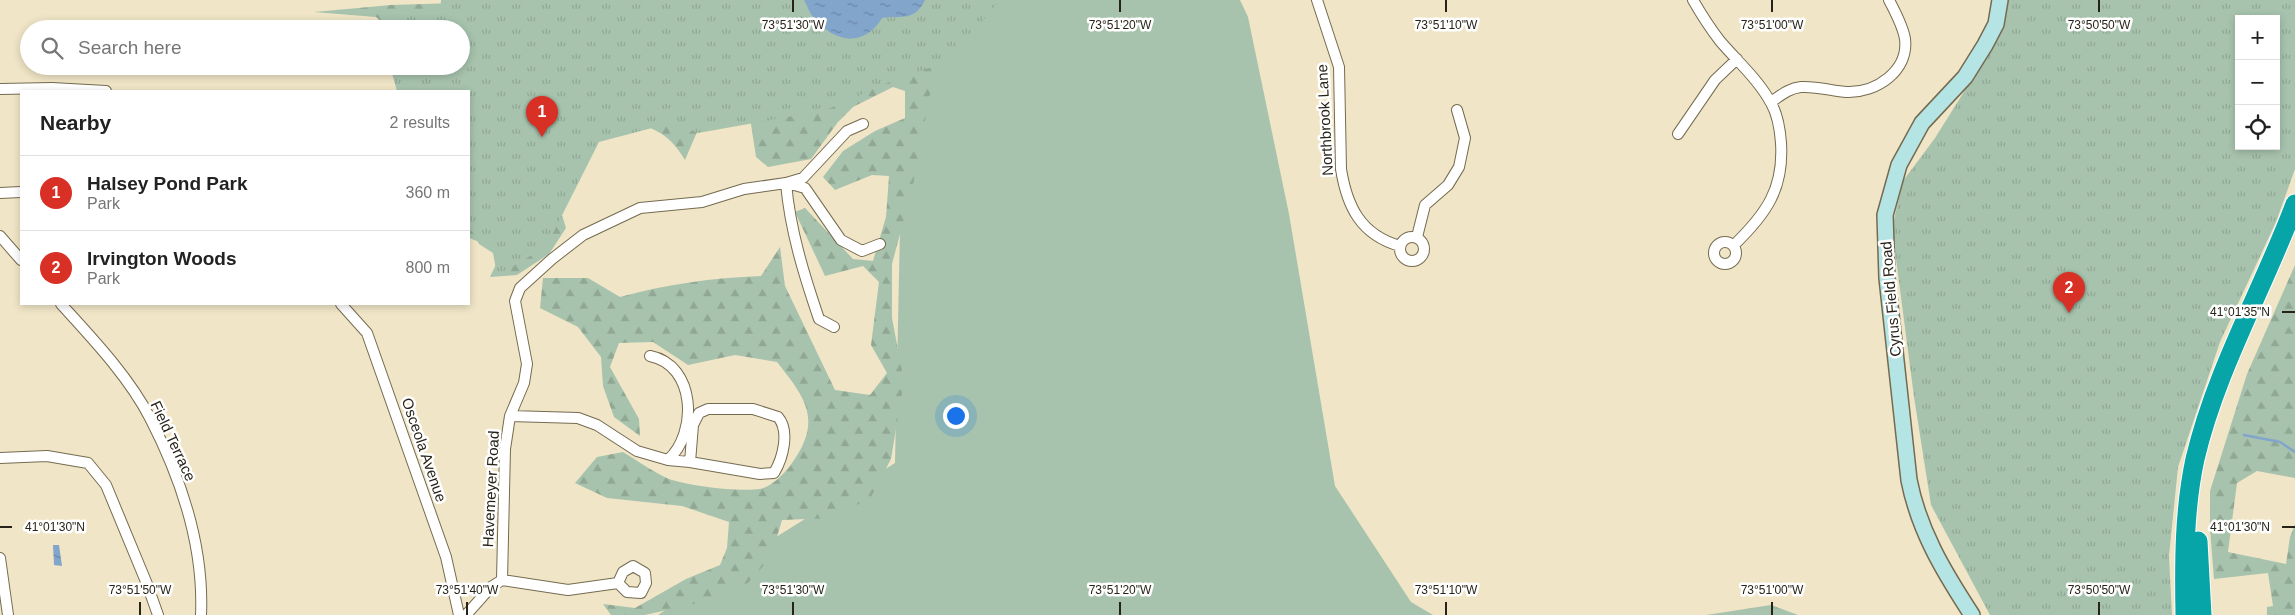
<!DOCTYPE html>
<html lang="en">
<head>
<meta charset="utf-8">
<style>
  :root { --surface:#fff; --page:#f2f2f2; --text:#222; --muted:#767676; --line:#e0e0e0; --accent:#d93025 }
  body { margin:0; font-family:Arial,sans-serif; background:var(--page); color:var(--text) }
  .controls { position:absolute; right:15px; top:15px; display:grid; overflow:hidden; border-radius:0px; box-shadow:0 2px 8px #0003 }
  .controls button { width:45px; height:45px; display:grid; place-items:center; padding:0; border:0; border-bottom:1px solid var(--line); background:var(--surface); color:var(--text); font:25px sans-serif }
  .you { position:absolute; left:955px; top:415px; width:18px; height:18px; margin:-12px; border:4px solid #fff; border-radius:50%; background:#1a73e8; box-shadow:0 0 0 8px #1a73e833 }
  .badge { display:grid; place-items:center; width:32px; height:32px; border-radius:50%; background:var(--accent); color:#fff; font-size:16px; font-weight:700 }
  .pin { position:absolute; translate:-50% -41px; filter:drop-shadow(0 1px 2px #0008) }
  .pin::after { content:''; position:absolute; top:26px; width:18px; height:15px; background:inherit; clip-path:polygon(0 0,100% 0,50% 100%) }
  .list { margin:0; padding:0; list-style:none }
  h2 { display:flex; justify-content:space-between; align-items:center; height:65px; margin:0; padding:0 20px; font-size:21px }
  h2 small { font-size:16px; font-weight:400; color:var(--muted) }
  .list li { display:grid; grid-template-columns:32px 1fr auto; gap:15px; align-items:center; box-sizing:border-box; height:75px; padding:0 20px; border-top:1px solid var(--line) }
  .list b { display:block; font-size:19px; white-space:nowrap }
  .list p { margin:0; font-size:16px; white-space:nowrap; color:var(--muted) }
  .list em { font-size:16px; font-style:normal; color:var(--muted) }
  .icon { flex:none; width:28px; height:28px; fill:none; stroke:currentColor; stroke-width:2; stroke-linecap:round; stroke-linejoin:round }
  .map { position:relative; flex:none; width:2295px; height:615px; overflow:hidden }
  .search { position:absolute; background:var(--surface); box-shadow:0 2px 8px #0003; left:20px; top:20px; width:450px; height:55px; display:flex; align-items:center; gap:12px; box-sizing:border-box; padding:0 18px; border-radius:28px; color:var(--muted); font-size:19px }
  .panel { position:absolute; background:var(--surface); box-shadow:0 2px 8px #0003; left:20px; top:90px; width:450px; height:215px; border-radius:0px }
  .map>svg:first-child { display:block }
  .grass { fill:#a7c3ad }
  .forest { fill:url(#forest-firs) }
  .park { fill:url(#park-tufts); fill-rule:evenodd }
  .water { fill:url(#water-ripples) }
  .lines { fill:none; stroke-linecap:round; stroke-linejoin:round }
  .stream { stroke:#82a5cc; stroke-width:2.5 }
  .street-casing { stroke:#756b50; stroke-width:12 }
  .secondary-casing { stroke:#756b50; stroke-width:18 }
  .highway-casing { stroke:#fff; stroke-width:21 }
  .street { stroke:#fff; stroke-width:10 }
  .secondary { stroke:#b5e4e5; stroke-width:15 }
  .highway { stroke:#08a5a8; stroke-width:19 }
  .ticks { fill:none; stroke:#272318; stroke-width:2 }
  .labels { text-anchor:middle; stroke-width:5; stroke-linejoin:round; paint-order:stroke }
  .street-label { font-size:15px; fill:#272318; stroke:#fff }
  .ticks-label { font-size:12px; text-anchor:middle; fill:#272318; stroke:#fff; stroke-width:5; stroke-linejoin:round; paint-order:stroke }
</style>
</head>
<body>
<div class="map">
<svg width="2295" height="615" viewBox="0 0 2295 615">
  <defs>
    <pattern id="forest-firs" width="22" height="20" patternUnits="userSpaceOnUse" patternTransform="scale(1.25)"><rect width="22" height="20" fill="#a7c3ad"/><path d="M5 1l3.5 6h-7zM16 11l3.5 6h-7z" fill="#90a794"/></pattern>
    <pattern id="park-tufts" width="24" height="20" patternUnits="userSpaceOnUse" patternTransform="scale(1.25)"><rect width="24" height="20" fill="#a7c3ad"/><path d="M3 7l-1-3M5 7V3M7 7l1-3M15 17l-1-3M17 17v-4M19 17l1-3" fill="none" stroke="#90a794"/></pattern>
    <pattern id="water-ripples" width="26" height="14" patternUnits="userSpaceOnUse" patternTransform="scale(1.25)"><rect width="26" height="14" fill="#82a5cc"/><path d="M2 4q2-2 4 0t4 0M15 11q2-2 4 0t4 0" fill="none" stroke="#6a86a5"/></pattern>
  </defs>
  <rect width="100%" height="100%" fill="#f0e5c6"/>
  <path class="grass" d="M990,0H1240L1248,17L1289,214L1335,486L1411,602L1433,615H658L755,550L895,463L901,183L923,60Z"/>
  <path class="forest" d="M457,0L929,31L933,79L913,185L892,264V318L904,381L891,459L871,497L833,518L782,520L771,557L748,583L706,601L645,615H611L603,604L635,608L686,579L720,565L727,548L729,522L682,506L607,498L575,483L597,457L623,452C638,461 653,472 669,479C688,486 740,492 760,489C771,487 784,474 790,466C823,421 807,400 777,362L735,355L688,365L653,342L619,343L610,367L639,419L640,436L614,417L603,386L601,357L578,327L540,308L543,278H588L620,297C667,284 712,278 761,276L780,247L785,286L835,390L870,395L887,373L871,345L879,282L863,266L825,276L795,212L805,208L853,259L873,261L886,217L889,176L872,175L835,190L823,177L843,151L875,131L905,118V91L893,87L853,107L838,122L811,159L768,167L756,157L749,111L700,125L685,160C667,130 653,129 622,118L549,172L566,228L549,254L517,275L490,277L500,256L485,244L469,238V91L461,66V29H390L376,17L314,12L391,5L456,3Z
    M2295,265V478L2257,471L2237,483L2228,552L2286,564L2290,537L2295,524V615H2267V607L2273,606L2268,573L2214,579L2210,529V491L2247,374Z"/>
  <path class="park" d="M441,0H1000L949,61L892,81L826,110L698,133L667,124L599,142L546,247L497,275L493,253L479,244L469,226V91H397L391,70V66H461V29H392V13H440Z
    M2008,0H2295V169L2276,222L2220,342L2178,467L2169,556L2172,615H1990L1931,505L1914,397L1892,228L1903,181L1935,138L2004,28ZM2239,19H2276V146H2239Z
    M1771,605L1798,615H1706Z"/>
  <path class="water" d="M804,0H925C914,22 903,15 882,18C864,48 834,43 813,17C809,12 807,5 804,0Z
    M53,545H59L62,566L54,565Z"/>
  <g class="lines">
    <path class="stream" d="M2244,435L2280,442L2295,452"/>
    <defs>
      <path id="street" d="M1317,0L1339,67L1341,169C1347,207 1361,235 1400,246
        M1693,0C1701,14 1710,28 1720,41C1737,61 1758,79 1771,103C1778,115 1780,129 1781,143C1784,189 1766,214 1734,245
        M0,89L52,88L106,91
        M1771,102C1780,96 1789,88 1801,87C1817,86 1832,91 1847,92C1876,93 1909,71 1905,39C1903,26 1895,12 1889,0
        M1678,134L1715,80L1737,59
        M786,183C790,230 804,275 819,319L834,327
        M787,183L805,188L841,240L862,251L880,244
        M0,193L21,192
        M0,236L21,260
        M1400 249a12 12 0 1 1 24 0a12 12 0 1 1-24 0Z
        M1417,237L1425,205L1448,185L1459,167L1465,138L1457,110
        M1714 253a11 11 0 1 1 22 0a11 11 0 1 1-22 0Z
        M61,304C92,338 129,377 150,418C181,478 204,547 201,615
        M341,304L367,333L446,557L459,615
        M650,356C696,365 698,433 668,460
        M708,409H753L778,417C790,431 783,458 774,473L760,474L690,462L693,425L699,413Z
        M510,416L578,418L597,425L637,451L668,460L690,462
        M0,458L47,456L88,463L106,485L147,584L158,615
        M0,558L8,615
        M502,580L568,590L618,583L623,572L633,566L645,573L646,583L641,593L627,592L618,583
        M466,615L491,587L502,580L505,449L510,416L524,383L527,364L515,301L520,288L552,259L583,235L640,208L702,202L744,189L786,183L803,178L847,131L863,124"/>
      <path id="secondary" d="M1972,615C1944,572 1919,531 1909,480L1887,278L1885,215L1899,165L1922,123L1965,77L1985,45L1996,24L2000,0"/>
      <path id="highway" d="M2198,541L2202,615
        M2185,615C2184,563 2184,510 2195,459C2216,370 2263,289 2295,204"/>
    </defs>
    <use href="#street" class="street-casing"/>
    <use href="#secondary" class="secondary-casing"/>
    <use href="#highway" class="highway-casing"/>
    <use href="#street" class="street"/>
    <use href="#secondary" class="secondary"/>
    <use href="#highway" class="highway"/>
  </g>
  <path class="ticks" d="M793,0V12M1120,0V12M1446,0V12M1772,0V12M2099,0V12M2282,312H2295M0,527H12M2282,527H2295M140,602V615M467,602V615M793,602V615M1120,602V615M1446,602V615M1772,602V615M2099,602V615"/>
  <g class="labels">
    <g class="street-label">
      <text transform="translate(1325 120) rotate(-93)" y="5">Northbrook Lane</text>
      <text transform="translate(1891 299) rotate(-95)" y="5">Cyrus Field Road</text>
      <text transform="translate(173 441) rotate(65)" y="5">Field Terrace</text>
      <text transform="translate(424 450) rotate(71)" y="5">Osceola Avenue</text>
      <text transform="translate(491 489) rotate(-87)" y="5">Havemeyer Road</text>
    </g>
  </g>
  <g class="ticks-label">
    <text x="793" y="29">73°51'30"W</text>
    <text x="1120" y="29">73°51'20"W</text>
    <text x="1446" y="29">73°51'10"W</text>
    <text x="1772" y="29">73°51'00"W</text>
    <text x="2099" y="29">73°50'50"W</text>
    <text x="2240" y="316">41°01'35"N</text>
    <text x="55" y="531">41°01'30"N</text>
    <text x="2240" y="531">41°01'30"N</text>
    <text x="140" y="594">73°51'50"W</text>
    <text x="467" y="594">73°51'40"W</text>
    <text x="793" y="594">73°51'30"W</text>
    <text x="1120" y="594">73°51'20"W</text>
    <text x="1446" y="594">73°51'10"W</text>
    <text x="1772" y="594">73°51'00"W</text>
    <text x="2099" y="594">73°50'50"W</text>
  </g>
</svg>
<div class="controls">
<button>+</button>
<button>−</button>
<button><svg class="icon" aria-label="locate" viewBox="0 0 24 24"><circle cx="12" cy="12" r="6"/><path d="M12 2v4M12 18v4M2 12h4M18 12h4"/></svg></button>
</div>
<div class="you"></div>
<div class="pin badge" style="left:542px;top:137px">1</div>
<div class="pin badge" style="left:2069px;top:313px">2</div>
<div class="search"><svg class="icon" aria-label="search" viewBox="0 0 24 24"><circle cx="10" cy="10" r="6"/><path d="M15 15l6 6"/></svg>Search here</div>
<section class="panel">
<h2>Nearby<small>2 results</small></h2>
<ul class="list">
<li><span class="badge">1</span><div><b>Halsey Pond Park</b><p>Park</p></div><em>360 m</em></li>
<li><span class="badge">2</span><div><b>Irvington Woods</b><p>Park</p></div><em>800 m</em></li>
</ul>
</section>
</div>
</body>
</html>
